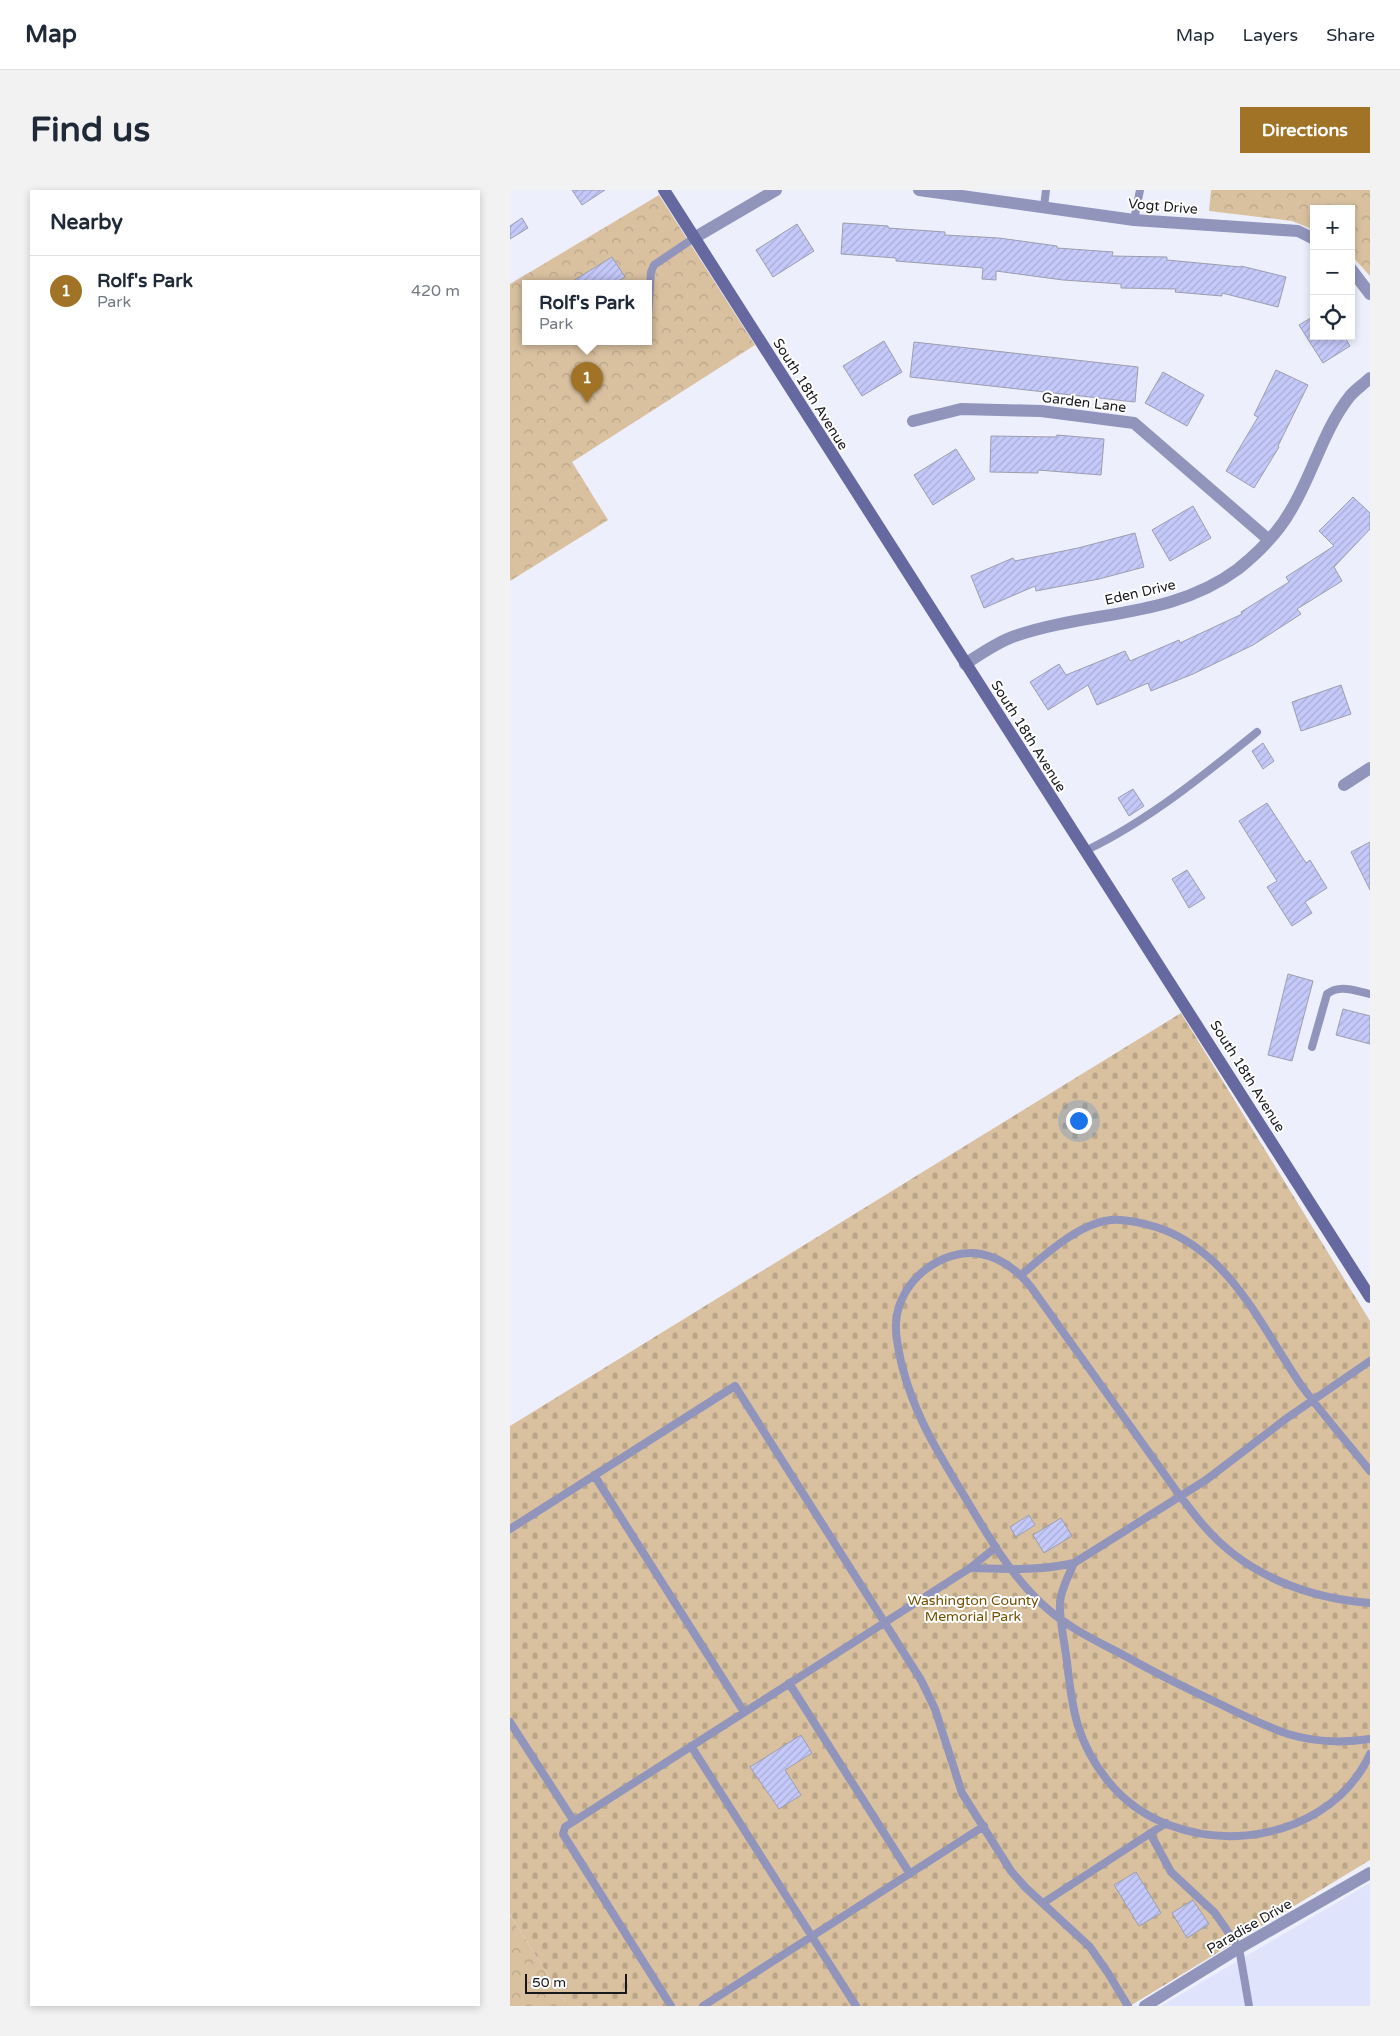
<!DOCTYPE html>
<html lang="en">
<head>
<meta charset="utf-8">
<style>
  :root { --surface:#fff; --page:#f2f2f3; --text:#1f2937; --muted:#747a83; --line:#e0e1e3; --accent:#a17326 }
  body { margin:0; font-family:"Varela Round",sans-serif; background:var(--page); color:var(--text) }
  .controls { position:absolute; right:15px; top:15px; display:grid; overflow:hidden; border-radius:0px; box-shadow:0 2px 8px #0003 }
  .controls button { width:45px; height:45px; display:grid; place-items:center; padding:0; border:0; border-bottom:1px solid var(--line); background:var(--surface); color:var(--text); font:25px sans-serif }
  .scale { position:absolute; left:15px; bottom:12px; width:102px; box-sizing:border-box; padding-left:5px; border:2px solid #17171d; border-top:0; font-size:14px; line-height:18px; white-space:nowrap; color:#17171d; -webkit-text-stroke:4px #fff; paint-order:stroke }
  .you { position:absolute; left:568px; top:930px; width:18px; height:18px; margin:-12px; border:4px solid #fff; border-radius:50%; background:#1a73e8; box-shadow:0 0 0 8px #1a73e833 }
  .badge { display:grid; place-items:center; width:32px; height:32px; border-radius:50%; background:var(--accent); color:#fff; font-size:16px; font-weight:700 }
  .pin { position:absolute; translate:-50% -41px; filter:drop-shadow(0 1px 2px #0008) }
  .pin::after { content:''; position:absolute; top:26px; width:18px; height:15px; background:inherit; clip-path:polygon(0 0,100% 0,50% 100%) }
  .popup { position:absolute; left:12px; top:90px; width:130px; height:65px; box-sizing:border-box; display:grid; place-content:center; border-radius:0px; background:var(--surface); filter:drop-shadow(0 1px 4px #0005); font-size:16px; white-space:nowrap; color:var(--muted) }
  .popup b { font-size:19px; color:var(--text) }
  .popup::after { content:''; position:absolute; left:50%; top:100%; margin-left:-10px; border:10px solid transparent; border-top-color:var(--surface) }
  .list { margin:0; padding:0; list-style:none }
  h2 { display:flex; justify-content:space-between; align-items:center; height:65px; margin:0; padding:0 20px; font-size:21px }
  h2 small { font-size:16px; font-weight:400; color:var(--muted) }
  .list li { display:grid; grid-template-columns:32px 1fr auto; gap:15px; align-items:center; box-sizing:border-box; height:70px; padding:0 20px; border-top:1px solid var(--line) }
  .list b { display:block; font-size:19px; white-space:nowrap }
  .list p { margin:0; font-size:16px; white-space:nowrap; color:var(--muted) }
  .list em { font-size:16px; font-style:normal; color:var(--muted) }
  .icon { flex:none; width:28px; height:28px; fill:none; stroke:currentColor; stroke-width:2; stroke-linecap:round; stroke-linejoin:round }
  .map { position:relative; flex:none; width:860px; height:1816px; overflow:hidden; border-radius:0px }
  header { display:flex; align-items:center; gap:30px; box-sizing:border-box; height:70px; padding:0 25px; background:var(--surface); border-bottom:1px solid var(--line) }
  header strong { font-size:24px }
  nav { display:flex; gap:28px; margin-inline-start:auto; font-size:18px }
  .intro { display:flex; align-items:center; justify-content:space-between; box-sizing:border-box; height:120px; padding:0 30px }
  h1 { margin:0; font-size:35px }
  .button { padding:12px 22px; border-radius:0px; background:var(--accent); color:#fff; font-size:18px; font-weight:700 }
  main { display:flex; gap:30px; padding:0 30px }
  aside { flex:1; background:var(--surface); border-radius:0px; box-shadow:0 2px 8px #0003 }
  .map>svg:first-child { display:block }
  .built { fill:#e0e3fc }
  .forest { fill:url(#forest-crowns); fill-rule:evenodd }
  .cemetery { fill:url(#cemetery-stones) }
  .building { fill:url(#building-hatch); stroke:#9c9eae }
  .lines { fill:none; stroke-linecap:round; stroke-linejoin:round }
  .lane { stroke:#9195bc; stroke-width:8 }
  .street { stroke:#9195bc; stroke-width:12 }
  .secondary { stroke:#6669a0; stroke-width:12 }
  .labels { text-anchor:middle; stroke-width:4; stroke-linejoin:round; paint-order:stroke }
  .street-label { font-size:14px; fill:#17171d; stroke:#fff }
  .park-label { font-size:14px; fill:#754e00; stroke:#fff }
</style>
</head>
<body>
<header>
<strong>Map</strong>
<nav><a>Map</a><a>Layers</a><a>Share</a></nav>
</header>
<div class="intro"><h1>Find us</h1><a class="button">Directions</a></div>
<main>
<aside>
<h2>Nearby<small></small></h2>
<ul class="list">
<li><span class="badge">1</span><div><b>Rolf's Park</b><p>Park</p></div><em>420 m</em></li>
</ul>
</aside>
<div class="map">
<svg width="860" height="1816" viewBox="0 0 860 1816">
  <defs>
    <pattern id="forest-crowns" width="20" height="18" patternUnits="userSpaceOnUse" patternTransform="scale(1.25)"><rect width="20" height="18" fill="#d9c1a0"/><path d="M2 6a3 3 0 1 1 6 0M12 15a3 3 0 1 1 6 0" fill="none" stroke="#baa589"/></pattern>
    <pattern id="cemetery-stones" width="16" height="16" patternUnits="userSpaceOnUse" patternTransform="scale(1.25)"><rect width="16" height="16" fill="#d9c1a0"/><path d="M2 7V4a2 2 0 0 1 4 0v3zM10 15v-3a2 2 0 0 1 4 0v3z" fill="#baa589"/></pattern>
    <pattern id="building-hatch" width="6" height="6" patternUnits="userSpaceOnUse" patternTransform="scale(1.25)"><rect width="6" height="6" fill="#c4c9f9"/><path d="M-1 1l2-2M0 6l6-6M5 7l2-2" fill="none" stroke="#a8acd5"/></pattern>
  </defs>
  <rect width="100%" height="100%" fill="#edeffd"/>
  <path class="built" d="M860,1693V1816H651L818,1718Z"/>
  <path class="forest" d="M701,0H860V86L841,65V19H804V40L782,31L699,21Z
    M149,5L245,155L62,272L98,330L0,391V94ZM16,94H138V152H16Z
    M0,1725L58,1816H0Z"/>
  <path class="cemetery" d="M671,823L860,1131V1670L620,1816H58L0,1725V1236Z"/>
  <path class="building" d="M62,0H95L72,15Z
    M12,28L18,38L0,49V36Z
    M333,33L378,36V38L435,42V45L489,48L547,56V58L603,62L602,66L657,67V70L731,77V76L776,87L768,117L712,103V106L665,102L666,99L611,98V94L553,90L486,81V90L472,89L473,78L386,71V68L331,64Z
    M287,34L304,61L263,87L246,60Z
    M102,67L115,87L103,94H58Z
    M804,126V146H834L840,156L813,173L789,135Z
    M374,151L392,182L352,206L333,176Z
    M404,152L628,177L625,212L400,187Z
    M766,180L798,195L768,256L769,257L744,298L716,281L748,227L744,225Z
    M653,182L694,205L677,236L635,213Z
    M547,245L594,249L591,285L528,280V283L480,282L481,246L546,247Z
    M446,259L465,289L423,315L404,285Z
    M843,307L860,323V339L824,377L832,391L787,419L791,424L743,455L683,484L641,501L638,493L587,515L578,495L538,520L520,492L549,474L556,485L615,461L620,471L669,450L670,453L732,424L731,422L779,392L776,387L824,356L809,341Z
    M683,316L701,348L660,371L642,340Z
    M625,343L634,377L589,389L526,401L525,396L474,418L461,386L503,368L505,371L568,358Z
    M831,495L841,524L791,541L782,512Z
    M753,553L764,571L753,579L742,561Z
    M623,599L634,616L619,626L608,608Z
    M757,613L796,673L800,670L817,698L795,712L802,723L782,736L757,697L767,691L729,631Z
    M860,652V700L841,662Z
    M677,680L695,708L679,718L662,689Z
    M778,784L803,791L782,871L758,865Z
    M833,819L860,826V854L826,845Z
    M519,1325L525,1335L506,1347L500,1337Z
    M551,1328L562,1346L534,1363L523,1345Z
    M291,1545L302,1563L275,1580L291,1605L269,1619L240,1577Z
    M626,1682L651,1723L629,1736L604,1695Z
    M683,1710L699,1734L677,1748L662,1723Z"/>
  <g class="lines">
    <path class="lane" d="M534,17L536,0
      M624,30L630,0
      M138,125L141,82L144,75L184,48
      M577,660C639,630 694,585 747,542
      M802,857L817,804C830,794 845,801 860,804
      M511,1085C535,1065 569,1033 601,1030C616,1029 632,1033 646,1037C720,1061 750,1135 791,1195C813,1225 837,1252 860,1281
      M84,1285L234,1522
      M0,1339L225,1196L411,1490L425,1519L452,1603L501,1681L515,1697L580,1757L598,1783L618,1816
      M564,1373C559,1385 551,1399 550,1412C549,1429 555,1455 557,1472C562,1519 567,1553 598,1591C664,1674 815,1662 860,1564
      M460,1378C495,1379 530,1381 564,1373L696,1290L777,1228L860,1171
      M860,1413C797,1408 736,1385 694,1336C686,1327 678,1316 670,1306L521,1097C508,1081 492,1068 471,1064C431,1057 388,1092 386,1133C385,1147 389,1162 392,1176C406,1229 428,1262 456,1309C478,1346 500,1384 532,1414C559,1439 585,1450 617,1467C647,1484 678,1499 710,1514C732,1525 755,1536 778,1544C804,1552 833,1553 860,1549
      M279,1493L400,1684
      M0,1532L63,1630
      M181,1556L346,1816
      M640,1643L661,1682L705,1723L729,1758L739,1816
      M533,1713L656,1633
      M161,1816L53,1644L55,1637L460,1378L486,1357
      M193,1816L474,1636"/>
    <path class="street" d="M409,0L624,30L788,41L804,49
      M184,48L266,0
      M841,79L860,104
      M403,231L451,219L531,221L624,233L759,350
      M455,474C471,464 487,452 505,446C580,420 661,429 728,379C748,363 768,343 781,320C803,284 813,240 840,206C846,199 854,194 860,188
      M834,595L860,578
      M635,1816L729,1758L860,1683"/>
    <path class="secondary" d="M154,0L860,1107"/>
  </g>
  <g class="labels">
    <g class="street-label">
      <text transform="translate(653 16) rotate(5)" y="5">Vogt Drive</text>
      <text transform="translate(301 204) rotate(58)" y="5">South 18th Avenue</text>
      <text transform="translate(574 212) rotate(7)" y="5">Garden Lane</text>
      <text transform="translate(630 402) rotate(-13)" y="5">Eden Drive</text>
      <text transform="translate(519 546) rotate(58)" y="5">South 18th Avenue</text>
      <text transform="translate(738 886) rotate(58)" y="5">South 18th Avenue</text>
      <text transform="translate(739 1736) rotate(-30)" y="5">Paradise Drive</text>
    </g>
    <g class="park-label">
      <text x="463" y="1415">Washington County<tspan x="463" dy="16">Memorial Park</tspan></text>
    </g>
  </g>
</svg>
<div class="controls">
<button>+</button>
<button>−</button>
<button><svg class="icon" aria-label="locate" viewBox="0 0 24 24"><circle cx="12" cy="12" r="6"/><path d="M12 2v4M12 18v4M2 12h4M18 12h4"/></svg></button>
</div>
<div class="scale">50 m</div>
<div class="you"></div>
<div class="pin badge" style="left:77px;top:213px">1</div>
<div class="popup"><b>Rolf's Park</b>Park</div>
</div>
</main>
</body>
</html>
